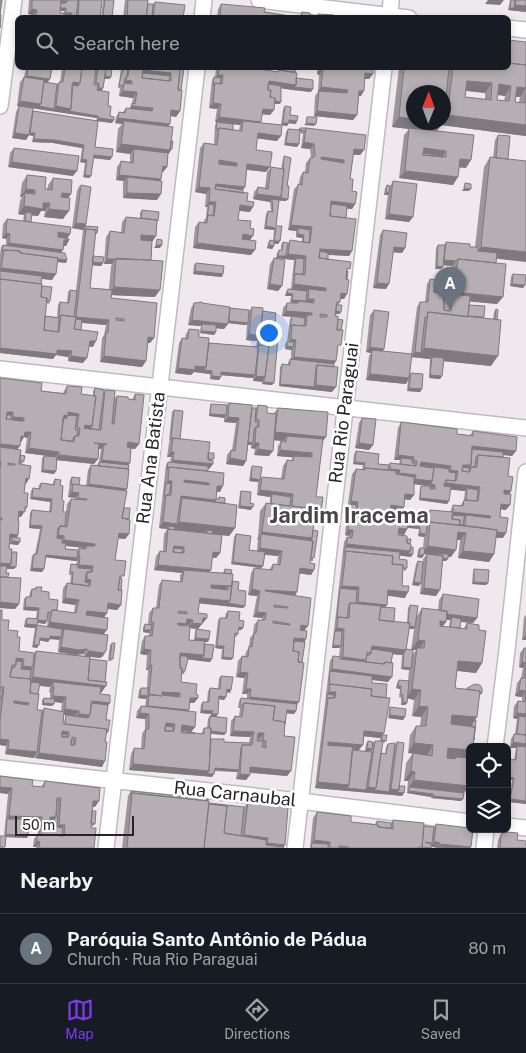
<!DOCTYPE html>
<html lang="en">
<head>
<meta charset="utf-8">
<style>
  :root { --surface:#171b24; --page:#242831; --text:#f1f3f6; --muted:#9ea1a6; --line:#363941; --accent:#7c3aed }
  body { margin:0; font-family:"Public Sans",sans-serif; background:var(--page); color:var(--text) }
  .controls { position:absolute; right:15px; bottom:15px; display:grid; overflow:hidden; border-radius:8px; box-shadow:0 2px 8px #0003 }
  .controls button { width:45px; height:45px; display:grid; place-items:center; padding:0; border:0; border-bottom:1px solid var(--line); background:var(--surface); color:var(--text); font:25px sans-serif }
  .compass { position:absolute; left:406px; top:85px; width:45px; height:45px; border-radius:50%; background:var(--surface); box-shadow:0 2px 8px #0003; rotate:1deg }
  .scale { position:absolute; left:15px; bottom:12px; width:119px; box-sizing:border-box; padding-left:5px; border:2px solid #262425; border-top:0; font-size:14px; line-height:18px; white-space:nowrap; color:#262425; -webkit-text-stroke:4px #fff; paint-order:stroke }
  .you { position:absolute; left:268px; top:332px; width:18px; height:18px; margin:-12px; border:4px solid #fff; border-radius:50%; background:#1a73e8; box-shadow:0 0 0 8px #1a73e833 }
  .badge { display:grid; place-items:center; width:32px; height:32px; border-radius:50%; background:var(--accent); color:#fff; font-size:16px; font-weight:700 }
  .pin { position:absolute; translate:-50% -41px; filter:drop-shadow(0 1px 2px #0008) }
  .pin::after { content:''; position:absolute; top:26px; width:18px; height:15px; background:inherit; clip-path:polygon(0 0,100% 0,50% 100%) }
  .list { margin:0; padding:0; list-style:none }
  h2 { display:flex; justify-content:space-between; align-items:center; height:65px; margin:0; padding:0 20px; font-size:21px }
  h2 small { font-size:16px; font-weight:400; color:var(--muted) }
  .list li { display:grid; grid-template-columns:32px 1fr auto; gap:15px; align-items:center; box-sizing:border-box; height:70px; padding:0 20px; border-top:1px solid var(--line) }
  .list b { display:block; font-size:19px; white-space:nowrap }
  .list p { margin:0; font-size:16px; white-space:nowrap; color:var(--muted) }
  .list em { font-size:16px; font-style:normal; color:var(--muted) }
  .icon { flex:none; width:28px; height:28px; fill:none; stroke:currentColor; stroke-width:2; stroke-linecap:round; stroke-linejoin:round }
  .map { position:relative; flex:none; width:526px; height:848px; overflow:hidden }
  .search { position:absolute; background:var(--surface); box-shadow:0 2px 8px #0003; left:15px; right:15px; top:15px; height:55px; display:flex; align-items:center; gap:12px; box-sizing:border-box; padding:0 18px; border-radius:8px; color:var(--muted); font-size:19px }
  .sheet { height:135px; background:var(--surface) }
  nav { display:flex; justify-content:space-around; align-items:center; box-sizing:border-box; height:70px; border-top:1px solid var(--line); background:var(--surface); font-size:14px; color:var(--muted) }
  nav a { display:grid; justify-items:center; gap:2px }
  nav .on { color:var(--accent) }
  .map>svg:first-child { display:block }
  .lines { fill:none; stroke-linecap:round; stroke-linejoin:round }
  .minor-casing { stroke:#c0babe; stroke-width:18 }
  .minor { stroke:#fff; stroke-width:15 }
  .wall { fill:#9c969a; fill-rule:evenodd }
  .shaded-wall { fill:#7f7a7d }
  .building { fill:#b5afb3; stroke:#7f7a7d; fill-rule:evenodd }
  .labels { text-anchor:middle; stroke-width:5; stroke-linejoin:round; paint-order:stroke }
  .street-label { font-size:18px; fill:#262425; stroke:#fff }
  .district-label { font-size:22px; font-weight:bold; fill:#494548; stroke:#fff }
</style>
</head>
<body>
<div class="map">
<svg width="526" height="848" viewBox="0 0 526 848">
  <rect width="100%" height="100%" fill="#efe9ed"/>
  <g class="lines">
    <defs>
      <path id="minor" d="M259,0L409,18
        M202,18L204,0
        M390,18L391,0
        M508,28L526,30
        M0,106L14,0
        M0,369L526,428
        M495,747L507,650L526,472
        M0,768L300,801L470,822
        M507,826L526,828
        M106,848L197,68
        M295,848L384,68
        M484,848L486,829"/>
    </defs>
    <use href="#minor" class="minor-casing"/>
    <use href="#minor" class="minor"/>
  </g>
  <path class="wall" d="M29,0H102L100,18H70V16L64,15L68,18H29V17H33V15L28,14ZM60,11H64V13H60Z
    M103,0H114L112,18H101Z
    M125,0H148V4H153L155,2L183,18H123Z
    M510,0H526V12L508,10Z
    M221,4L299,17L302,12L310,15L316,16L318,14L334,18H217L218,9Z
    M526,42V136L441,125L437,131L466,168L460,167L453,185L399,178L404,135L409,129L392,127L399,68H508ZM466,91L485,93V99L465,97ZM414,92H444V122ZM497,95L505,96L504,101L497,100ZM516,97H520L519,102H515Z
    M26,68H184L181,90L180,111L176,117L170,116L168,127L170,152L168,154L167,167L163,172H162L157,200L123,198V182L124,181L116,180L117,167L121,161L130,162V154L116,152L118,129L122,124L115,123L116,117L119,112H123L126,108L129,109L132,103L133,98L119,96L120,88H118L121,69L112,68L111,77L109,79H105L103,88L101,91L108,106L112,123L98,121L95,147L112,157L110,160L93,158L91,176L89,178L83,177L85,163L80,162L82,148L53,143L32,142L33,136L29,135L26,140L12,138L16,112L19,106H17L20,82L24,77ZM52,68L62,69L60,82H59L57,84L47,83L50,79ZM33,108L97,118L96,121L33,111Z
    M216,68H270L268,70L277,72L278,70L282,71L283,68H277H300L299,69H295V72L296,78L311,92L281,88L280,104H274V110L270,115L262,114L260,123L281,125L283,109L285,106L296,124L289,123L287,126L282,125L277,141L257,138L256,150L273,155L271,158L266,172L247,170L245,187L243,190V193L247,201L250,212L239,211L238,220L250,228L251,255L193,248L195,227L199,222L204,223V220L206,218L207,207H205L206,194L195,192L200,148L204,143L214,144L215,125L217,122L233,130H239L240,125L215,122L217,109L209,108L212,80L214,77H215Z
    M317,68H373V74L369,79H365L361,96H359L357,115L353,120L314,116L315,96L318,92L319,75L317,74Z
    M300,128L364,150L360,155H353L352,164L350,179L352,191L355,204L352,209H347L346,218L352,251L349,256L328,255V259L348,271L344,299H340V302L338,305L340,314H336L338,350L336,361L334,364L332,392L279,386L280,367L282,364L288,365V362L291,359V350L285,349V344L287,342L290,319L292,317L282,316L283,308L287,303H295L290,302L291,296H285L286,292L288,289H291L294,260L276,258L277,253L279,250H281V245L283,242L288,243L290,240L302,242V238L296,237V231L288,230L294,189L299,184L300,177L303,172H305L306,163L310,158H311L310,149L301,148L303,134L300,133L299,144L297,147L284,145L286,132L288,129L298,130Z
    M498,135L496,263L503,297L497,304L470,301L469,305L484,317L483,318L493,319L494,312L496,309L491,366L444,361L442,376L440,379L429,378L430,359L411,357L410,374L422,389L420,392L407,391L408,380L406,384L366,380L369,356L371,353L366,352L370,315L374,310L384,349L382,351L411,354L417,307L420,302H425L427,284L430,279L435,283L451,284L452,266L443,265L441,269H435L436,248L438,245H444L446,242L470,247H475L484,167L490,157L493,158L495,140Z
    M14,148L73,176L8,167L10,153Z
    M284,156L288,199L286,201H279L276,226L280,241L278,244H274V246L272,249L267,248L268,243L270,240L273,241L274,230L264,229L266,214L268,211L271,212L270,202L253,199L254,192L258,187L265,188L267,172L271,167L281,169L283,159Z
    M27,175L45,189H47L48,185L53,178L71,194L68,198L63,219L44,217L45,211H41L38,216L31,215V222L70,234L67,238L69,240L66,246H63V250L61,252L67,260L66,263L57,262L52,280L42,279L41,284L42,286L50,301L49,304L46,303L45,316L57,317L58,305L60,302L67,303L68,292L70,290H76L83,230L72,228L77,191L80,185L86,224V226L97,233L95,235L93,256L103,263L101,266L92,265L90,288L109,289L111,266L112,264H104L106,237L110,231L121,233L122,222L126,217L140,218V213L142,210L157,223L152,242L151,260L155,297L112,295L111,298L154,338L150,343H148L146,361L142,367L100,362L102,338L104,335L106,325L82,323L81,330L93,347L89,346L83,363L68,361V357L56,355L53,359L0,353V255L1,247L3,245H6V239L2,238L3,224L7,219L23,221L24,215L18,214L20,201L22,197H20L22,183Z
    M393,181L413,217L409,222L385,219L388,194V195H384L385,188L387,185L390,186Z
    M383,230L405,248L402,253L393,252L386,289L373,288L380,235Z
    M274,258L282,286L278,291L267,289L270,264Z
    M196,263L222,277L193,274L194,265Z
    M513,274L525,285L523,288L510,286L511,276Z
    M194,303L249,311L252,307L263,311L275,326L272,385L262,384V381H253V378L221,375L219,380L210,379V374L194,372L191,375L175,373L179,343L182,338H185L186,334L189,329L199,337L209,343L256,347L257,341L246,340L247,324L246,325L228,323L224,329L216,328V332L214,335L200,333L201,326L188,325L191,308Z
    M0,378L41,391L63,393L64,391L67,386L81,394L93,396V391L95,388L104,393L105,390L114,399L117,396L132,400L135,394L139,444L135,449L131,448L128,465L124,508L129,519V534L125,539L118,538L115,560L122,579L121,590V605L117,610L107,609V613L104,617L103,656L100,658L90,657V659L100,693L108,705L106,720L108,732L106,735L102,767L35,758L36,754L34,758L5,754L6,746L0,745V610L2,620L8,630L17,637L19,651L34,653L36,651L85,656L83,654L75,655L58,652L59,639H50L48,642L39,640L37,648L32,647L35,628L24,627L25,620L27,618H36L37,611L23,610L24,599L26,597H29L30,592L32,589H34L36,587L41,591L49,599L57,610V611L74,613L75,605L62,603L63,588L67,583L70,584L71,575H69L70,567L71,564H76L77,561L45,557L42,572L30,571L32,556L34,554H35L40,529L29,528L30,513L32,510L49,512L50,502L30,499L31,491L33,488L38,489L39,485L41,483L53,484V482L55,479L60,485L63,512H66L67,504L71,499H75V498L68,497L69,489L70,487H69L70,480L72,477L79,485L86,486L88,470L91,465H97L99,462L101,449H99L98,459L94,464L57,460L56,471L54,474L41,472L42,458L44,456L56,457L25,453L27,438L24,437L21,442L17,450L24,461L22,464H19L26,484H25L24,493L27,507L21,517H19L18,535L17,538L18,545L10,544L9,549L12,552L14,569H6V573L19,604L15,609L0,608ZM65,546L85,548H79L78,551L65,549ZM48,615L47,627L37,625V623L45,624L47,621ZM39,686L50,687L49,692H50V698H44L42,700V705L52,706L54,702L62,703L61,711L44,708L42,711L37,710ZM64,715H66L65,718L64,724H63Z
    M229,403L252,408H256L258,405L267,413H274L278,408L326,437L322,442L316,497L318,517H315L313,530V561H310V563L314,570L311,575L299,573L297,592L295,595L305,631V642L296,711L294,714L286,713L285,725L284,736L291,771L287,776L250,773V775L246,780L236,779L237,772L214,771L212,777L129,770L131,754L134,748L141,749L142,734L145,729V719L136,718L137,711L141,706L145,707L146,699L138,698L139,690L141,688H147L148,670H146L147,655L140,654L142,641L145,636H149V633L143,632V627L145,624H148L149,613L153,608H156L159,585L162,580L180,582V575L182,573L154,570L156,556L160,551H163L164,534L166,531L167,529L159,528L166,465L168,462H170L171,457H167L169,443L170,441H169L172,412L174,410L180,439L208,453L213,461V464L209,469H208V471L220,492L217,491L216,499H218L219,497L225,503L235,528L229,536L222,535L220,553L216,558L212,557L209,572L223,573L225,569L231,574L232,581L238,590L245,606L243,608L199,603L198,613L203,623H202L198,629L190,628L189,640H194L195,632L196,629L209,639L208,642H205L204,644L210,662L187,659L185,671L184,674H182L181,682L196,694L198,698L194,703H190L188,711L195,727L191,732L195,733L201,734L204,728H207L208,719L210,716H211V714L200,713L201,704L203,702H207L208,691L210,688L218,689L219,678L221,676L230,693L227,692L226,697L224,700L219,699L216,717L226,733L224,735L211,734V739L224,742L249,743L250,737L230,736L231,721L235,716L239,717L240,708H238L239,701L241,698L247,699V694H242L244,678L236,677L238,661L242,656H245L246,652L249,647L250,638L253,634L254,625L258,620H262V618L253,617L257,596L248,595L251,573L254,568L269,570L273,564L277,565L278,556L265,555L263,566L261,568L231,564L234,537L236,534L249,550L257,551L260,511L266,503L270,504V497L257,495L258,482L249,481L251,468L252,466L260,480L262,477L281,479L283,466L287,460L291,461L293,457L277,456L278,446L281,441H283L274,440L269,456L254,455L255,449L251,448V445H248L246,461L243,466L226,464L227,455L231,450H232L236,423L224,422V417L209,416L210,406L211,404L227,405Z
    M362,418L373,445L369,450L355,448L359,423Z
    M401,422L457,434L470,435L473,431L516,451L512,456L503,455L511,491L509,494L506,510L501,509L500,517L503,538H496L494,554L489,562L458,558L460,540H457L451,557H448L446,561H442L436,596L420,594L423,559L427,554H424L422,558L417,557L418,550L420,548H423L424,537L418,536L419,529L408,528L404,535L399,534L398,535L407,539L413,554L411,557L399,555V559L407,568L405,571L403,570L402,586L405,598L388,596L387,605L385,607L394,622L407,623L408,608L410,605L417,616L422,608L438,610L439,600L443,594L477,618L473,623L461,622L460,628H464L467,623L479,630L482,663L476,673L457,671L455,688L466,689L467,688L482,693L479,696L467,758L469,786L464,793L463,799L461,801L431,798V797L407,793L408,781H404L406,763L413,753L427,755L408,753L410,735L416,726H420L421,717L412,716L414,700L407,698V703L405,705H401V698L399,697L400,689L396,688L397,683L399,680L408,681L409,670L401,669L402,655L392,654L388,682L372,680V683L383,735L386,741L384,743H382L381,753L385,754L386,747L388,744L395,745L397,742L399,786L404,793L402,796L315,788L330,661L333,656L339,657L340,647L339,648H332L344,542L347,537H349V536L345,535L347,514L349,512H354V511H347L352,474L356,469L362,470L363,465L353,464L354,454L356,451L378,464L389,465L390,463L399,464L400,460H394L398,428ZM414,484L429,486H421L420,488L419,500L447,504L449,501L450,489L465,491L464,500L460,506L453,505L450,512L430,510L428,512L412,511L410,515L390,513V511L400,512L405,499L410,500L414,495ZM446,620H450L449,627L443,626L446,622ZM409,629H414L411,650H416L412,655L406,649ZM364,736L380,738V741H375L373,743L368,741L366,744L365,751H370V752L352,750H359Z
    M241,491L250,503L251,510L238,508L240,493Z
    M418,561L419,586L412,585L416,564Z
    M474,569L488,583L486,585L472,584L473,572Z
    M228,611L239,620L243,628L241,630H238V634L236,637L235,636L233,658L231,660L221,659L222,649L215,648L218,620L220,618H225L226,613Z
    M526,615V640H522L524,617Z
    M112,643L113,659L111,661H108L110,645Z
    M524,648H526V804L509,802L512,780H507L508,762L510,759L514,760L516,748H510L511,739L514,734H515L517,719L513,718L514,706L518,701H522V697L515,696L517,683L521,678L523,668L519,667L520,653Z
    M390,707L405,717L403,720L388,718L389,710Z
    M0,776L32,786L41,787L45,781L95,807L92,806V811L95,824L93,826H91L94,848H36V847H33L34,839L38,834V822H22V824L28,836L27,838L6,837L5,847L0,848L4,836L8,794L0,793Z
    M131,791L208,801L209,803L244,807L248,802L285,845L283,848H122L128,796Z
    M317,812L351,822L375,824L377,821L391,823L393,820L434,827L436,824L471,847L470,848H436L432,847L431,848H310L313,818Z
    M501,834L517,840L526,848H497L498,840Z"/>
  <path class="shaded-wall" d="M61,0L68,1L65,6L59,5Z
    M488,0H504L500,5L485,4Z
    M515,5L526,6V12L508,10L510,8H514Z
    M58,7L66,8L64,11L57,10Z
    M32,9L37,10L33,15L28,14Z
    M66,13H72L70,16L64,15Z
    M50,68H63L62,69Z
    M111,68H122L121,69Z
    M320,69H323L319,75L317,74Z
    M143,70L171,73L168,79L141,75Z
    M365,73L373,74L369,79H362Z
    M218,75H223L219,81L214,80Z
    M27,76L50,79L46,84L24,81Z
    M104,76L111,77L109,79L102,78Z
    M126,80L132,81L128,86L124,83Z
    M269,81L296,85L292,90L266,86Z
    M467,81L492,83L485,93L460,90Z
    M73,82L80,83L76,88L69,87Z
    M499,84L511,86L505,96L492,94Z
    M294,87L313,89L311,92L292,90Z
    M321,87L348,90L344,95L319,91L317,92Z
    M517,87L526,88L520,97L510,96Z
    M99,88H103L100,94L95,93Z
    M123,91L137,92L133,98L119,96Z
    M359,91H364L361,96H355Z
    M268,100L281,102L280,104L266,103Z
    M20,101L41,104L54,109L56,106L71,109L98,116L97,118L17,106Z
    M213,103L221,104L217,109L209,108Z
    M132,106L153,108L149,114L128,111Z
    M263,109L274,110L270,115L259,114Z
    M171,110L180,111L176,117L167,115Z
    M317,111L357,115L353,120L314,116Z
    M447,115L526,125V136L441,125L436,132L392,127L399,117L414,119V122H444V120Z
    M219,117L261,122L258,127L243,121L240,125L215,122Z
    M98,118L114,120L112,123L96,121Z
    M118,118L170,124L166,129L124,121L122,124L115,123Z
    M289,120L297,121L296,124L287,123Z
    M283,123H289L287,126L281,125Z
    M306,123L316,124L314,126L304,125Z
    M28,132L35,133L33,136L29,135L26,140L12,138L15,133Z
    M258,133L281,136L277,141L254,138Z
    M34,139L55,140L84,145L82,148L53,143L32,142Z
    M304,142L314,144L310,149L301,148Z
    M286,143L299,144L297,147L284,145Z
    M121,144L172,149L165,158L134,149L130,154L116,152Z
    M424,148L446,151L441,158L420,156Z
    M354,149L364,150L360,155L350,154Z
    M94,155L112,157L110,160L92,158Z
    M321,157L344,160L341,165L318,162Z
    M82,159L87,160L85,163L80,162Z
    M460,159L471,160L466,168L455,167Z
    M219,160L237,163L234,168L217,166Z
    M12,162L77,171L73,176L8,167Z
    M247,164L270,167L266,172L244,169Z
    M163,166L167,167L163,172L159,171Z
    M405,171L458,177L453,185L399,178Z
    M85,175L91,176L89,178L83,177Z
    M119,175L161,179L158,184L127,177L124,181L116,180Z
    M216,184L245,187L241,192L214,189Z
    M199,187L210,188L206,194L195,192Z
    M464,188L471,189L469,191H462Z
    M26,189L35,190L30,198L25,193L22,197H20Z
    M386,192L389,193L388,195H384Z
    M62,193L71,194L65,201L56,200Z
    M127,193L161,194L157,200L123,198Z
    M257,194L281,197L288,199L286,201L272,199L270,202L253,199Z
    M331,201L355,204L352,209L329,206Z
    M209,202H216L212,208L209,204L207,207H205Z
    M43,203H50L45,211H41L38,216L26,215V212L24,215L18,214L24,206Z
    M240,205L253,207L250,212L236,210Z
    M49,209L69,211L63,219L44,217Z
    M389,214L413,217L409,222L385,219Z
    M76,223L86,224L83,230L72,228Z
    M291,225L312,227L308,232L298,228L296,231L288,230Z
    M266,226L276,228L274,230L264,229Z
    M58,232L70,234L67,239L54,238Z
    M6,233L10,234L6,239L2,238Z
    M243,234L253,236L249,241L239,240Z
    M298,234L304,235L302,238L296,237Z
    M141,235L156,236L152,242L138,240Z
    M64,240H69L66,246H60Z
    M274,241H280L278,244L272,243Z
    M9,243L63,250L59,255L5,248Z
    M197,243L255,250L251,255L193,248Z
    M156,245H162L160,248H154Z
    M269,245L274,246L272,249L267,248Z
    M394,247L405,248L402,253L390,252Z
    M481,247L526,252V262L474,256Z
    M320,249L352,251L349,256L318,254Z
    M3,252L67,260L66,263L3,255Z
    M288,254L306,256L303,261L296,258L294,260L276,258L278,256H286Z
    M107,259H115L112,264H104Z
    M444,260L456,261L452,266L441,265Z
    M91,262L103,263L101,266L89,265Z
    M437,266L443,267L441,269H435Z
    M1,268L56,274L52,280L0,274V270Z
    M195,271L223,274L222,277L193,274Z
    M377,283L389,284L386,289L373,288Z
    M270,284L282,286L278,291L267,289Z
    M294,284L326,288L323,293L309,289L307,291L291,290Z
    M512,284L525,285L523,288L510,286Z
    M114,287L160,290L155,297L109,295Z
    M454,292L503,297L497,304L452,300L453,294L449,299Z
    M287,293L293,294L291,296H285Z
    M341,293L347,294L344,299L337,298Z
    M308,299H314L311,305L304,304Z
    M292,300L306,301H298L297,303L290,302Z
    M286,311L312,313L308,318L307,315L305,318L282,316Z
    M335,311L341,312L340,314H333Z
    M76,317L109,320L106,325L74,322Z
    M192,320L228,324L224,329L202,327V324L200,326L188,325Z
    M229,321L248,323L246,325L227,323Z
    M201,331L216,332L214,335L200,333Z
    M249,334L260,336L257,341L246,340Z
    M148,337L154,338L150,343H145Z
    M291,339L296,340L292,345H287Z
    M90,341H96L93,347L86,346Z
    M287,346L293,347L292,350L285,349Z
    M370,347L384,349L381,354L372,350L371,353L366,352Z
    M0,348L57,350L72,351L68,357L56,355L53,359L0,353Z
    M424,348L498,356L491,366L432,360V357L430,359L411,357L415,352L421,353Z
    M71,356L87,358L83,363L68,361Z
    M104,356L146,361L142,367L100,362Z
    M294,357L336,361L332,367L290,362Z
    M195,366L206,367L212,371L210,374L194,372L191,375L175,373L178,368Z
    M221,372L255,375L253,378L219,375Z
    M370,374L409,378L406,384L366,380Z
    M430,375L442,376L440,379L429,378Z
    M212,376L221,377L219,380L210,379Z
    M256,376L265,377L262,382L253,381Z
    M264,382L274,383L272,385L262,384Z
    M280,384L314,387L316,385L336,387L332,392L279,386Z
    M409,388L422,389L420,392L407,391Z
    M7,412H13L10,418L5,417Z
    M68,412L79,414L75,419L61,421L64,415Z
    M210,414L226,415L224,418L209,416Z
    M13,417L24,418L20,423L9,422Z
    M228,417L239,418L236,423L224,422Z
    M85,425L92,426L88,431L81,433Z
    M25,432H31L27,438L24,437L21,442V436Z
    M275,432L326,437L320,444L287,436L283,441L270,440Z
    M128,442L139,444L135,449L124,448Z
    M247,442L253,443L251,445H245Z
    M94,443L107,444L104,445L101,449L91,448Z
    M255,443H259L255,449L251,448Z
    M359,443L373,445L369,450L355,448Z
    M0,444L20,446L16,451L0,449Z
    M472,446L516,451L512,456L470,451Z
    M29,448L59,452L56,457L25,453Z
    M258,449L273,451L269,456L254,455Z
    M280,450L312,453L309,459L277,456Z
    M171,452H174L171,457H167Z
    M59,455L98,459L94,464L55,460Z
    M398,455L414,457L410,462L401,458L400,460H394Z
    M230,458L246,461L243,466L226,464Z
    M102,460L130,463L126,468L98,465Z
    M173,460L213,464L209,469L170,465Z
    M355,462L365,463L363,465L353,464Z
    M421,462L451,466L447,472L419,467Z
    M463,465H471L467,470H461Z
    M390,469L400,470L396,475L387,473Z
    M43,470L56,471L54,474L41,472Z
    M450,470L458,471L454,476L447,475Z
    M399,473L416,475L412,480L396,478Z
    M26,478L29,479L26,484H22Z
    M251,478L260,480L258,482L249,481Z
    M415,479L432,481L429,486L412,484Z
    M184,480L209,483L205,488L180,485Z
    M168,481H172L169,486L166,483L164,486Z
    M446,483L480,487L476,492L467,488L465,491L442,489Z
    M89,484L127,489L123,494L85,489Z
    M431,484L435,485L434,488L429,487Z
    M217,486H223L220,492L213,491Z
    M260,490L293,494L289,499L272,494L270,497L257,495Z
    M504,490L511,491L508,496L500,495Z
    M72,492L79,493L75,498L68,497Z
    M405,494L414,495L410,500L402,499Z
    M181,496L216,500L212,506L182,498L179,502Z
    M32,497L52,499L50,502L30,499Z
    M420,498L449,501L447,504L419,500Z
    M351,501L358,502L355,508L350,504Z
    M501,504L510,505L506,510L498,509Z
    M391,505L404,507L400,512L387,511Z
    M240,506L253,507L251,510L238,508Z
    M25,507H27L21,517L15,516L19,511Z
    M349,508L356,509L354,511H347Z
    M291,509L321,512L318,517L288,514Z
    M357,510L365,511L361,516L354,515Z
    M453,512L491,516L487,521L466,515L464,519L451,517Z
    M163,522L177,524L179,522L235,528L229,536L207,533V530L205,533L168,529L169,526L167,529L159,528Z
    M408,522L416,523L420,527L419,529L404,527Z
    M30,525L42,526L40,529L29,528Z
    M430,525L506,533L503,538L465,534L466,533L460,540H453Z
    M399,528L407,529L404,535L395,534Z
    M348,530H353L349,536L345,535Z
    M262,532L312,538L307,546L261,534L258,540L257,539Z
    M119,533L129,534L125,539L116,538Z
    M420,533L426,534L424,537L418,536Z
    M10,534L18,535L15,540L12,537L10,540Z
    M58,535L64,536L60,541L55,540Z
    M64,540L95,544L91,549L86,546L85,548L60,545Z
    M12,541L20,542L18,545L10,544Z
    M347,544L410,551L413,554L411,557L345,549V547Z
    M174,546L184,547L181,552L172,551Z
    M428,546L456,550L451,557L422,554Z
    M260,548L282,551L278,556L256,553Z
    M463,551L494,554L489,562L458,558Z
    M213,552L220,553L216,558L209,557Z
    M46,555L77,558L75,561L44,557Z
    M419,555H424L422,558L417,557Z
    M79,556H80L77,561H75Z
    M437,558L448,559L446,561L435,560Z
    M233,562L263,566L261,568L231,564Z
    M0,563L11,564L16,567L14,569L0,568Z
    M79,565L93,566L89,572L76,570Z
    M158,565L211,570L207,576L184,570L182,573L154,570Z
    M32,568L44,569L42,572L30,571Z
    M300,568L314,570L311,575L296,573Z
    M87,579L91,580L88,585H83Z
    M414,582L421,583L419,586L412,585Z
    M474,582L488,583L486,585L472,584Z
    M211,585L232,586L228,590V586L225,591L207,590Z
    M342,586L359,587L355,593L340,588Z
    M424,588L440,590L436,596L420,594Z
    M252,589L260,591L257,596L248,595Z
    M265,590L297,592L294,597L262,595Z
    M388,590L408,592L405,598L385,595Z
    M65,598L79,600L75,605L62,603Z
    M200,598L230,601L245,606L243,608L196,603Z
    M0,602L19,604L15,609L0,608Z
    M358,602L387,605L383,610L356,604Z
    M108,603L121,605L117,610L104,608Z
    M25,607L39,608L37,611L23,610Z
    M87,611L107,613L103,619L83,616Z
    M257,612L266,613L262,618L253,617Z
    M440,613L477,618L473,623L451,621L452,617L450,620L437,619Z
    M203,618H207L203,623H199Z
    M187,619L193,620L189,625L186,624L183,629L174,628L178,623Z
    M38,620L47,621L45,624L36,622Z
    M440,621L446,622L439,631Z
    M50,622L107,630L103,635L47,628Z
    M192,623L202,624L198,629L188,628Z
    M26,624L37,625L35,628L24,627Z
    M301,625L308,626L304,631L297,630Z
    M408,626L415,627L413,629H406Z
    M239,627L243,628L241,630H237Z
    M337,628L344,629L340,634L335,631L333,633Z
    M144,630H151L149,633L143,632Z
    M526,635V640H522Z
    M50,636L61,637L59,640L49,639Z
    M40,638L50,639L48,642L38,640Z
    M196,638L209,639L208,642L194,641Z
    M294,638L306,639L303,645L292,643Z
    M418,640L425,641L418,650L417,648L416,650H411Z
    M34,645H39L37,648L32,647Z
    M333,645L341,646L339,648H332Z
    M217,646H224L222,649L215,648Z
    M372,646L406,650L402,655L370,652Z
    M61,647L87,649L83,654L75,655L58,652Z
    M144,649L151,650L147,655L140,654Z
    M89,651H106L103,656L100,658L85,656Z
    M180,653L204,655L200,661L178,658Z
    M223,657L233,658L231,660L221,659Z
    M343,657L366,660L364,662H339Z
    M16,658L24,659L20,664H14Z
    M202,658L212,659L210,662L200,661Z
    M458,661L482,663L476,673L451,670Z
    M522,662L526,663L523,668L519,667Z
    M150,665H152L148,670H146Z
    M23,666L33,667L29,672L20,671Z
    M403,667L411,668L409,670L401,669Z
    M332,669L392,677L388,682L330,674V671Z
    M240,672L248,673L244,678L236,677Z
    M33,677L106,686L101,693L54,687L50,692H49L53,687V682L50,687L28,684Z
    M398,686H401L400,689L396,688Z
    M227,689L231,690L230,693L225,692Z
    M246,689H251L247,694H242Z
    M412,689L421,690L414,700L406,698Z
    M519,690L526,691L522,697L515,696Z
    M162,692L180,693L177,699L149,695L146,699L138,698L140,695L148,696L149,694Z
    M329,692H336L333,698L327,694Z
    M53,696L66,697L62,703L50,701Z
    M219,696L226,697L224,700L218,699Z
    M250,697L299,702L295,707L247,702Z
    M190,698H198L194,703H187Z
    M14,701L29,703L25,708L11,706Z
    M92,701L110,703L106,708L90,706Z
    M403,702L407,703L405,705H401Z
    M43,703L54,704L52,706L42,705Z
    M148,706L189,710L185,715L145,711Z
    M419,706L428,707L421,717L412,716Z
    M65,709L79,711L75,716L61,714Z
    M202,710L213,711L211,714L200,713Z
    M287,710L296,711L294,714L285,713Z
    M140,713L149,714L145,719L136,718Z
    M517,713L526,714V719L519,716L517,719L513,718Z
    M79,714L90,715L87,720L75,719Z
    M212,714H218L216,717L210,716Z
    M390,715L405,717L403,720L388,718Z
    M452,715L477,717L470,727L445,724Z
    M166,723L175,724L171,730L163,729Z
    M182,725L195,727L191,732L178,730Z
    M62,731L69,732L65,737L60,736Z
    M209,731L226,733L224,735L207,733Z
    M233,731L254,732L250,737L230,736Z
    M364,731L384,733L380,738L361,736Z
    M258,733H264L260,738H254Z
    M0,739L9,740L6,746L0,745Z
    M328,742L363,745L359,750L326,747Z
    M513,742L526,744V750L517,746L516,748H510Z
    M414,743L433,745L427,755L408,753Z
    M367,748L372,749L370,751H365Z
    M448,748L470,750V754L465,760L456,757L454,759L442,757Z
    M8,749L37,752L34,758L5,754Z
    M39,753L105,761L102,767L35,758Z
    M133,764L209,771L205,776L129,770Z
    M250,767L291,771L287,776L247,772Z
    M215,768L239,770L237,772L213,770Z
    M411,771L415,772L408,781H404Z
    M207,774H214L212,777L205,776Z
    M240,774L250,775L246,780L236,779Z
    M508,777L514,778L512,780H507Z
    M414,780L469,786L462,796L409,787L407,789Z
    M318,782L349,785L366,790L368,787L376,788L389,792L391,789L399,790L395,795L315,788Z
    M0,787L12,788L8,794L0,793Z
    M409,791L433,794L431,797L407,793Z
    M397,792L404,793L402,796L395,795Z
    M433,796L463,799L461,801L431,798Z
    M510,799L526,801V804L509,802Z
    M93,801H99L95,807L89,806Z
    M9,816L42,817L38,822H7V819Z
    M50,817H56L52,822H48Z
    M42,823L50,824L46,829L40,826L38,828Z
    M59,825H65L61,830H55Z
    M6,834L28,836L27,838L4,837Z
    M244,835L268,838L263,845L239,843Z
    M314,840L330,842L327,847L312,843Z
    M37,841L40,842L36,847H33Z
    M434,842H439L436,847H430Z
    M267,843L285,845L283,848H264Z
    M439,844L471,847L470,848H437L438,847L436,848Z
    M339,846L349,847L348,848H338Z"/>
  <path class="building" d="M0,0H2L0,15Z
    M32,0H61L60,13H64V18H36L37,10L32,9Z
    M68,0H78L76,17H71L72,13H66V8H60L61,3H66Z
    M79,0H102L100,18H78Z
    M105,0H114L112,17L103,16Z
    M128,0H148L146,18H127Z
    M511,0H515L514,8H510Z
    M516,0H526V6L515,5Z
    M155,2L185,5L183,18H153Z
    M148,4H153L152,18H146Z
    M221,4L265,8L264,12L300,18H220Z
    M302,12L310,13V18H302Z
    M318,14L334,15V18H317Z
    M0,15H1L0,28Z
    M310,15L316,16V18H309Z
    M343,16L357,18H343Z
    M508,40L526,42V65L508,63Z
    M508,63L526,65V88L517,87L515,102L525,103L526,93V125L447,115L453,68H508ZM467,81L492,83L491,100L465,97ZM499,84L511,86L509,101L497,100Z
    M28,68H52L50,79L27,76Z
    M65,68H82L80,83L73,82L71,109L56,106L59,82H63Z
    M82,68H96L94,85H98L97,90L109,92L108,106H111L110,116L114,117V120L98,118V116L69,111L71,109L72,85L78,86L80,83Z
    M98,68H106L103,88H99V83H96Z
    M106,68H112L111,77L105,76Z
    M123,68H128L127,76L125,78L124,82L130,83H124L122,86L119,85Z
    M129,68H180L178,90H182L180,111L171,110L170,124L118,118L119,112L125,113L126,108L152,111L153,108L132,106V103L135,104L137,92L123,91L124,83L132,84V81L126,80L127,76H128ZM143,70L171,73V81L142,78Z
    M174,68H184L181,90H178L180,68Z
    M219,68H253L278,72V70L297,73L296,85L269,81L268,90H271L270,97L275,98L274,110L263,109L261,122L219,117L221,104L213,103L215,83L222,84L223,75H218Z
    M253,68H266V69Z
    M284,68H296L295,72L284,71Z
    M320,68H373V74L365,73L364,91H359L357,115L317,111L319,91L347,93L348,90L321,87L323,69H320Z
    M404,68H449L444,116V92H414V119L399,117Z
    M143,73L170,76L169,81L142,78Z
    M24,77L44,80L41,104L20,101Z
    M214,77L221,78L220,84L215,83L213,86Z
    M296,78L313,80V89L294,87L296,85Z
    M44,82L57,84L54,109L39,106L41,104Z
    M268,84L281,86V102L275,101V98L270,97L271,90H268Z
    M19,106L33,108L29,135L15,133Z
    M285,106L291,107L290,115L298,116L297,121L289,120V123H283Z
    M33,111L98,121L95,147L113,149L112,157L94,155L91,176L85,175L87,160L82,159L84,145L55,140L34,139L35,133H30Z
    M307,117H317L316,124L306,123Z
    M124,121L173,127L170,150L121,144Z
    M243,121L282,125L281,136L258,133L256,150L272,152L270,167L247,164L245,187L216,184L215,189L248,193L247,201L254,202L253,207L240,205L238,220L251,221L250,228L254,229L253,236L243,234L242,239L256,241L255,250L197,243L199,222L207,223L208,215L214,216L216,202H209L210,188L199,187L204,143L217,145L219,128L242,131ZM219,160L237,163V166L219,164Z
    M217,122L233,124V130L219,128L216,130Z
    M300,128H307L305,131L300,130Z
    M306,128L366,135L364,150L354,149L350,179H353L352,191L357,192L355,204L331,201L330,216L356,219L352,251L320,249L319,258L351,262L350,269L347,268L346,279L349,280L347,294L341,293L340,302H337L335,316H338L337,330H343L341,345H338L336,361L294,357L296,340L291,339L292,325L306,326L307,315H312V313L286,311L287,303H298V301L314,303V299H308L309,289L326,291V288L294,284L295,274L305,275L306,256L288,254L290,240L310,243L312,227L291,225L298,184L302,185L303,172L308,173L310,158H313L315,155L314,144L304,142ZM321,157L344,160V163L321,159ZM320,314L327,315V317H320Z
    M409,128L474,135L471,160L460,159L458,177L405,171ZM424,148L446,151V157L423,155Z
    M288,129L300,130L299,144L286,143Z
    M498,135L510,136L508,159L496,158Z
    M171,141H173L172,149H170Z
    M14,148L79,156L77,171L12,162Z
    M134,149L168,153L167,167L163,166L161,179L119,175L121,161L133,163Z
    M423,153L443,156V157L423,155Z
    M284,156L291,158L287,186H289L288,199L281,198L284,169H283Z
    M490,157L526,161V252L481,247Z
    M219,163L236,165V166L219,164Z
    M271,167L284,169L281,197L257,194L258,187L268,189Z
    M27,175L46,177L45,189L52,190L53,178L72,180L71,194L62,193L61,197L70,198L69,211L49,209L50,203H43V209L24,206L25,193L35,194V190L26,189Z
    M127,177L162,181L161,194L127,193Z
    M393,181L417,184L413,217L389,214Z
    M465,183L471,184V189L464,188Z
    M81,185L91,187L86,224L76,223Z
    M387,185L390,186L389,193L386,192Z
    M216,186L243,190V193L215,189Z
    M272,199L279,200L276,226H282L280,241H274L276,228L266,226L268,211L273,212Z
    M209,204L214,205L213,216L208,215L207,218Z
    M331,204L347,206L346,218L330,216Z
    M142,210L159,212L158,221H157V220L141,218Z
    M26,212L32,213L31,222L25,221Z
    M126,217L157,220L156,236L141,235V240L152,241L151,260L107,259L110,231L124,233Z
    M7,219L71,227L70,234L58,232V237L69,239V240H64L63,250L9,243L10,234L6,233Z
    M86,226L98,227L97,233H96V230L86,229L84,231Z
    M298,228L310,230L309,243L303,242L304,235L298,234Z
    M86,229L96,230L90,288L112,290L111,298L157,303L154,338L148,337L146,361L104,356L106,333H108L109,320L76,317ZM116,318L124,319V321L116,320Z
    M383,230L407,233L405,248L394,247L389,284L377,283Z
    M157,239L162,240V245H156Z
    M270,240L274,241V246L269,245Z
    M283,242L288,243L286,256H278L279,250H282Z
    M446,242L470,244V247H478V251L497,253L496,263L458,259L456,261L444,260Z
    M3,245L65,253L67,260L58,259V258L20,253V251L4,250L2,252Z
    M438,245H445L443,267L437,266Z
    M4,250L20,251V253L58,258L56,274L1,268Z
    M320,251L328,253V259L319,258Z
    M93,256L104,257L103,263L92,262Z
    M116,258L163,261L160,290L114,287Z
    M274,258L285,260L282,286L270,284Z
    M296,258L304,259L303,274H295L294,276Z
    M458,259L506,264L503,297L454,292Z
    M196,263L224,266L223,274L195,271Z
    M0,271L42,276L41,284L0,279Z
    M347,271H348L347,279H346Z
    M513,274L526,275L525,285L512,284Z
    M0,279L42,284L41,297L47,298L44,330L59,332L61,315L76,317L74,329L98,332L96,341H90L87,358L71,356L72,351L57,350V354L0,348Z
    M430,279L436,280L434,292L444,293V310L451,311L453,294L470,296L468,317L428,312L427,317H425L421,353L415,352L420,302H428Z
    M435,283L452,284L449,311L444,310V293L434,292Z
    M42,286L52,287L50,301H47V298L41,297Z
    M288,289L307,291L306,301L292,300L293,294L287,293Z
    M70,290L77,291L74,317L61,315L59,317L60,302L69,303Z
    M202,302V303L230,307L228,324L192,320L194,303Z
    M336,305H342L341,312L336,311Z
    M469,305L485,306L484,317L468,316Z
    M252,307L263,308L260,336L249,334Z
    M230,308L249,310L248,323L229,321Z
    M496,309L498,310L497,320L495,319Z
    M374,310L389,312L384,349L370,347Z
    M263,311L276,313L275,326H279L274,383L264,382V379L265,377L269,346L259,345L258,348L255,375L221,372V377L212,376V371L204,370L206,367L209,343L258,347L259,338L260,336Z
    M428,312L501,320L498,356L424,348Z
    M45,316L59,318L58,332L44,330Z
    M292,316L305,318L304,326L292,325L290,327Z
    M76,319L82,320L81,330L74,329Z
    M338,319L343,320L341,330H337Z
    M202,324L216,325V332L201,331Z
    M189,329L199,330V337L209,338L206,367L195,366V370L178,368L182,338L188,339Z
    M287,342H294L293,347L287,346Z
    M259,345L269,346L265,377L256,376Z
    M372,350L412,354L409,378L370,374Z
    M432,357L444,358L442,376L430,375Z
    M290,359L334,364V367L317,365L316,368L314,387L280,384L282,364L290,365Z
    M317,365L338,367L336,387L316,385Z
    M411,373L423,374L422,389L409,388Z
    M0,378L42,383L41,391L66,394L67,386L82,387L81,394L96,396L92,426L85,425L84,428L101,430L105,390L115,391L112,424H114L117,396L128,397V399L135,400V394L144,395L139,444L128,442L127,447L131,448L130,463L102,460L104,445L107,444L94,443L99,444L98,459L59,455V452L29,448L31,432H25L24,437L21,436L20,446L0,444ZM7,412H13V417L24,418V421L6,419ZM68,412L79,414L77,427L80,428L79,436H75L74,442L61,440L64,415L68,416Z
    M95,388L104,390L99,430L84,428L90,429L92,426L96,396H94Z
    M229,403L252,405L246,461L230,458L231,450L235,451L239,418L228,417Z
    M211,404L227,405L226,415L210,414Z
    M258,405L267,406V413L276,414L273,451L258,449L259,443H255L256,427H259V420L256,419Z
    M252,408H256L255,422H258L257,427H256L254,429L253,443L248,442Z
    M278,408L328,412L326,437L275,432Z
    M174,410L183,411L180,439L173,438V439H171Z
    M7,415H12L11,419L22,421L6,419Z
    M68,415L77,416L75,430H78L77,436H75L73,438V441L61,440L63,418L66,419Z
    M362,418L376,419L373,445L359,443Z
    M401,422L457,429V434L473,436V431L517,437L516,451L472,446L471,465H463L462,471L470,472L471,467H477L478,455L510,458L508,476L513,477L511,491L504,490V494H511L510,505L501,504L500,517L508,518L506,533L496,532L497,530L478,527L430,522L428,525L430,510L453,512L452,519L460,520V525H465L466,515L490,518L491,516L453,512V505L463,506L464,500L478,501L480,487L446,483V480L456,481L458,471L450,470L451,466L421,462L420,466L434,468L432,481L415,479L416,475L399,473L400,470L390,469V463L416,466L417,461L413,460L414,457L398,455Z
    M287,436L323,439L316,497H323L321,512L315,511L316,509L292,506L293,494L260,490L262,477L284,479L287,460L293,461L294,456L312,457V453L280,450L281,441L286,442Z
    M173,438L210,442L208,460L213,461V464L173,460L174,452H171Z
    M0,447L21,450L19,464L31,466L29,479L26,478L24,493H28L27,507H25V512L19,511L18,521H19L18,535L10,534L9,549H12L11,564L0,563V519L2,520V518L0,517V470L1,462H0ZM8,463L15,464V465H8Z
    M472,449L503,452V457L478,455L476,457L475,467H471L469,469V472L462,471L463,467L469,468L471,465Z
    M356,451L379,454L378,464L389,465L388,470L365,468L364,470L365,463L355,462Z
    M208,453H214V459H208Z
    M20,455L25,456L24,461H20Z
    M44,456L57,457L56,471L43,470Z
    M401,458L412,459V463H415V466L401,464Z
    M99,462L129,465L128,469L99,466Z
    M168,462L208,466V471L169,467L167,470Z
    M91,465L129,469L127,489L89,484Z
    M420,465L449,469V472L456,473L455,481L446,480V483H444V486L451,487L449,501L420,498L421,486H430V489H435V485L431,484L432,481L434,468L420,466Z
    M252,466L262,467L260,480L251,478Z
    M169,467L224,473L223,486H217L216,500L181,496L177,524L163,522L166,495H171L172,481H168ZM184,480L209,483V485L184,482Z
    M365,468L396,471V474L414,477V495L405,494L404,507L391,505L390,513L417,516L416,523L408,522L407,529L399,528L398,535L407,536V543L411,544L410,551L347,544V537L352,538L353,530H348L350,516L364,517L365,511L357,510L358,502L351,501L356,469L365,470Z
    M72,477L80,478L79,485L71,484Z
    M55,479L61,480L60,485L63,486L62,500L64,501L63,512H69L66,514L65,526H60L58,528L57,538L62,539V543H66L65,549L78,550L77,558L46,555L44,569L32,568L34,554H37L42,526L30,525L32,510L51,512L52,499L32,497L33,488L40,489L41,483L54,485Z
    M166,483L171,484L169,495H166L164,497Z
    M73,484L127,491L122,518L130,520L129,534L119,533L115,560L126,561L124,576H120L118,590H122L121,605L108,603L107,613L87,611L86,615L108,618L107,630L50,622L52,610L76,613L79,600L65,598L67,583L90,586L91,580L87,579V572H92L93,566L79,565L80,556H79V548L86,549V546H95V544L64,540V536L58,535L60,526L67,527L71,499L87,500V499L78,498L79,493L72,492Z
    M467,488L478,490L477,501L466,500Z
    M241,491L251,492L250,503L254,504L253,507L240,506Z
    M272,494L291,497L290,506L271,504Z
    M219,497L225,498V503L214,502L216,499H219Z
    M182,498L237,505L235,528L179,522Z
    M266,503L316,509L312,538L262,532Z
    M350,504L357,505L356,509L349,508Z
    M124,508H130L129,519L122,518Z
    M412,511L428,512L426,534L420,533V527L415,526L416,523L417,516L415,515V514H412Z
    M349,512L363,513L362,517L350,516L348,518Z
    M452,515L465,516L464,518L463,525H460V520L452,519Z
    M430,522L497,530L494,554L463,551L466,533L458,532L456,550L428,546Z
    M169,526L175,527V530L168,529Z
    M168,529L222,535L220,553L213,552L211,570L158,565L160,551L166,552ZM174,546L184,547V553L173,552Z
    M207,530L213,531L212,534L207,533Z
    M313,530L318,531L314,558H311L313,541H311L312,538Z
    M236,534L251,536L249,550L265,552L263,566L233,562Z
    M261,534L313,541L310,563L315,564L314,570L300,568L297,592L265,590V591L311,598L308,626L301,625L300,630L307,631L306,639L294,638L293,651L299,652L298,662L304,663L299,702L250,697L251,689H246L248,673L240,672L242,656L248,657L249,646L252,647L254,633H256L258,620H265L266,613L257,612L260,591L252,589L254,568L272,570L273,564L280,565L282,551L260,548ZM274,605L288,607V608L274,607ZM273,621L290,624V625L273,623Z
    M12,537L20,538V542L12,541Z
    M407,539H411L410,544L407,543Z
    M345,547L400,552L399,559L407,560V568H403V565L392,564L393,556L346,551L344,553Z
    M411,547H413V554H408L410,551Z
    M174,548L183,549L182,553L173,552Z
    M420,548H425L424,555H419Z
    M346,551L393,556L392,564L403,565L402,586H409L408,592L388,590L387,605L358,602L359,587L342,586Z
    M12,552H17L16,567L9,566L11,564Z
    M427,554L443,556L440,590L424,588Z
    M437,554H448V559L443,558V556L437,555Z
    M418,561L423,562L421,583L414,582Z
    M71,564L78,565V568L91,569V572H87L86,574L85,582L89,583V586L72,584L73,572H70Z
    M0,566H7L6,573H9L8,577H0Z
    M225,569L232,570L231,574L224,573Z
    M474,569L489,570L488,583L474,582Z
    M184,570L233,574L232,586L211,585V588L228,590V586L232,587L230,601L200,598L198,613L207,614V618H203L202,624L192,623L193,620L187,619L186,624L178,623V625L190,626L189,640L205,641L204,655L180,653V668H182L181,682L197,684L196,694L198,695V698H190L189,710L148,706L149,695L162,696L149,694L152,665H150L151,650L144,649L145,636H152L154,622H151L153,608H159L162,580L182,582ZM179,611L187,612V614L178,613ZM162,692L180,693V697L162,695Z
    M0,577L21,578L19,604L0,602Z
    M120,578L122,579L121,590H118Z
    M232,581L239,582L238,590L246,591L245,606L228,603L230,601Z
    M36,587H42L41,591L49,592V599L58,600L57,610H52L50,613L48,612L47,621L38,620L37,625L26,624L27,618L38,619L39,608L25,607L26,597H31L32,589H36Z
    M340,588L357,590L356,603H350L349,604L347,618L338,617L337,619Z
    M443,594L479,599L477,618L447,614V611H441Z
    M350,603L381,606L379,620L410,623L406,650L372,646L371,653L367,652L366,660L343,657L344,629L337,628L338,617L349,618Z
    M410,605L418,606L415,627L409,626L410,623H408Z
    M381,607L395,608L394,622L379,620Z
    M422,608L447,611L446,622L440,621V626L467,629V623L479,625V630L486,631L482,663L458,661L455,688L480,691L477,717L452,715L451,724L475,727L473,747H470V750L448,748L447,758L455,759L456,757L470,758V777L469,786L414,780L415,772L411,771L413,753L432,756L433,745L414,743L416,726H426L428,707L419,706L421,690L412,689L417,648H424L425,641L418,640Z
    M0,610H2V620H9L8,630L18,631L17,637H20L19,651L34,653L33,667L23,666L24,659L16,658V665H12L10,677L31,679L30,693L39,694L37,710H42L37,752L8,749L9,740L0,739V720L4,687H0ZM14,701L29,703L28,705L14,703Z
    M228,611L240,612L239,620L244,621L243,628L239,627L238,634L235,633L233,658L223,657L224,646H217L220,618H227Z
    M452,617L461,619L460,628L450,627Z
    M145,624L152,625L151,630H144Z
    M37,625L62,629L61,637L50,636V639L40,638L39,645H34Z
    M64,629L108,635L106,651L103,653L89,651L87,649L79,650L61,647Z
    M196,629L210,631L209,639L196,638Z
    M335,631H342L341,646L333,645Z
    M294,641L305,642L302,662H298L299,652L293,651Z
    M112,643H115L113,659L110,658Z
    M204,644L214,645L212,659L202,658L204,655Z
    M524,648H526V663L522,662Z
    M372,649L393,652L391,663L385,662L384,664L365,662L366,660L367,655H370L371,653Z
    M406,649L413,650L411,668L403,667L404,653Z
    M36,651L90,657L88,680L107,682L106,686L33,677Z
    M180,656H186L188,659L185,671H182V668H180Z
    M333,656L341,657L340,659L385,664V662L393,663L392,677L332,669Z
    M90,659L107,661L105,682L88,680Z
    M16,661L22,662L21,669L31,670L30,679L10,677L12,668H14L16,665Z
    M526,665V677L525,676Z
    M330,671L372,676V683L387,684L386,698L371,696L372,689L330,684L329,686Z
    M221,676L233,677L231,690L227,689L226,697L219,696L218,714H212L213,711L202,710L203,702H209L210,688L220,689Z
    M521,678H526V714L517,713L518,701L525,702L526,691L519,690Z
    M399,680L409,681L407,703L403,702V695H401V686H398Z
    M31,682L40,683L38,694L30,693Z
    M53,682L101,687L100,694L110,695V703L92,701L90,715L79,714V711L65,709L66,697L53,696L54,687H53Z
    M330,684L372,689L371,696L390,698L384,733L364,731L363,745L328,742V745L353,747L349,785L318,782L328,698H335L336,692H329Z
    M475,684L480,685L482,688V693L480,694V691L467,689V688Z
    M141,688H148V696L140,695Z
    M0,690H3L1,699H0Z
    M327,694L334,695V698H328L327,700Z
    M44,698L55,699L54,704L43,703Z
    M241,698L297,704L296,711L287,710L285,724V722L273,720L275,706L244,703L242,706L240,705Z
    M91,703L108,705L106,720H110L108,732H106L107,729L65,724L66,715L88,718L90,715Z
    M244,703L275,706L273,720L285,722L284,736L295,737L291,771L250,767V775L240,774L242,745H252L254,732L233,731L235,716L242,717ZM258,733H264L263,740L266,741V748L262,747L263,741H257Z
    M141,706L196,712L195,727L182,725L181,732L204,734V728H211L209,771L133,764L134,748L144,749L146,729H149V714L140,713ZM166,723L175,724L174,731H165Z
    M390,707L406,709L405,717L390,715Z
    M44,708L64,712L63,724L107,729L105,742H107L105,761L39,753ZM62,731L69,732V737H62ZM72,737L76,738L75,745H71Z
    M210,716L227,718L226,733L211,731V728H209Z
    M519,716L526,717V735L517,734Z
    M475,720H476L474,740L475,727H472V724Z
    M165,726L173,727V731H165Z
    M183,730L195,733H183Z
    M62,734L67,735V737H62Z
    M514,734L526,735V744L513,742Z
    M382,735H387L386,741L382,740Z
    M211,739H224V742L251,743V745H242L241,748L239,770L215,768L214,774H207L209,771Z
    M71,740H74L73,745H71Z
    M368,741L373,742L372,749L367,748Z
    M375,741H383L376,788L368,787Z
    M397,742L404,743L399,790L391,789Z
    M395,743L389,792L374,790L376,788L381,753L386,754L388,744Z
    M328,744L335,745V746L328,745Z
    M517,746L526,747V801L510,799L514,778L508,777L510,759L516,760Z
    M352,750L372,752L366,790L347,788L349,785Z
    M0,776L33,780L32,786L44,787L45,781L100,788L99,801H93L91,828H96L94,848H39L40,842L37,841V834L64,836L65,825H59L61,798H57L56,817H50V824L42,823V817L9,816L12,788L0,787Z
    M399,786H405L404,793L397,792L399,790Z
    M409,787L464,793L463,799L433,796V794L409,791Z
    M131,791L208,799V801L132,793L131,795Z
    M132,793L209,801L204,848H127Z
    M57,800H59L57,827L63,828L62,836L40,834V826H48L50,824V819L54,820L56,817Z
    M248,802L284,806L288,808L285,845L267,843L268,838L244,835Z
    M209,803L244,807L241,836L224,833L227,806L209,804Z
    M209,804L227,806L224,833L266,840V845L284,847L283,848H204Z
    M92,811H96L95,824L91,823Z
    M317,812L351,816V822L378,825V827L393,829V820L424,823L422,847H418V848H348L349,847L339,846V848H330V842L314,840Z
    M7,819H23L22,824L29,825L28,836L6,834Z
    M377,821L391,823V828L378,827V825L377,824Z
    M436,824L470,828V829H473L471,847L439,844V842H434Z
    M424,826L434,827L432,843L425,842L432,845L431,848L422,847Z
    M506,832L518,833L517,840L526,841V848H500L501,834Z
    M0,836H6L5,847H0Z
    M312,843L328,844V848H311Z
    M438,847L452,848H437Z"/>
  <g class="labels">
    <g class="street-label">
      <text transform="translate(344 413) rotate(-83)" y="6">Rua Rio Paraguai</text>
      <text transform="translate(151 458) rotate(-83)" y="6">Rua Ana Batista</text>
      <text transform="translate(235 794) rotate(6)" y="6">Rua Carnaubal</text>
    </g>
    <g class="district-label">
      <text x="349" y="523">Jardim Iracema</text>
    </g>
  </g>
</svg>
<div class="controls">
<button><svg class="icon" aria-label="locate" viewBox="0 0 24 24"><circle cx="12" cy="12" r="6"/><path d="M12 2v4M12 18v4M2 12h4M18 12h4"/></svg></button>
<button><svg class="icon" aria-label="layers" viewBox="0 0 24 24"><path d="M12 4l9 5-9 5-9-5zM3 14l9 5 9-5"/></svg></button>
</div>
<svg class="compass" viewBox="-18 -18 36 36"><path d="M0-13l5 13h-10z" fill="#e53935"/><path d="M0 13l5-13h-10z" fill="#9ea1a6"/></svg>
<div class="scale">50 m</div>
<div class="you"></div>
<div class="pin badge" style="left:450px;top:308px;background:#6b7280">A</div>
<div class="search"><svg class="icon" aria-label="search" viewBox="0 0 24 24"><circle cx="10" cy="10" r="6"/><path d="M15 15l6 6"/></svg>Search here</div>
</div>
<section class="sheet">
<h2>Nearby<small></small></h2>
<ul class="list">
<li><span class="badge" style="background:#6b7280">A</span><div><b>Paróquia Santo Antônio de Pádua</b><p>Church · Rua Rio Paraguai</p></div><em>80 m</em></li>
</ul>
</section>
<nav>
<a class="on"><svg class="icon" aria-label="map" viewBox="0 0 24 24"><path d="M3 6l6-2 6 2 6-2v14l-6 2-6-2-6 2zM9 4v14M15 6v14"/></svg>Map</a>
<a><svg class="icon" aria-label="directions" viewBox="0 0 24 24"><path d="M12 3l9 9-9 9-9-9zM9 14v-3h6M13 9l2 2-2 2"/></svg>Directions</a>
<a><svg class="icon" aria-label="saved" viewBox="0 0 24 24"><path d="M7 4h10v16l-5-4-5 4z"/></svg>Saved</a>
</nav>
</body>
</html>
